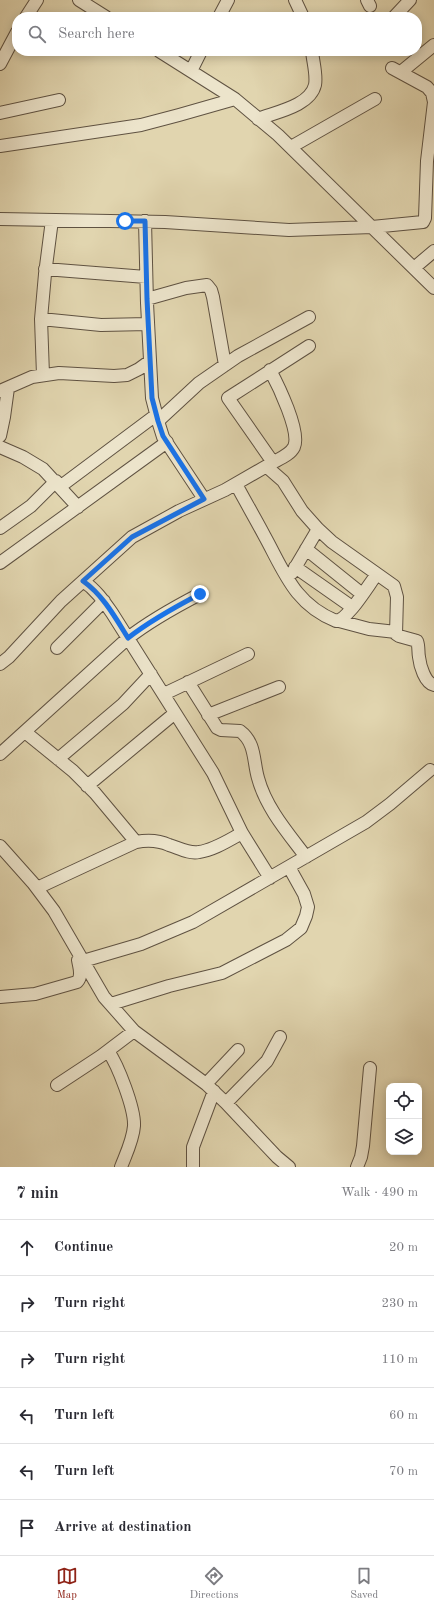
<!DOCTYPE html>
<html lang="en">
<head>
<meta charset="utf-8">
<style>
  :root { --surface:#fff; --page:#f2f2f3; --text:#2b2b33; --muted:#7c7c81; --line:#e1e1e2; --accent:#8f2418 }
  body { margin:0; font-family:"Old Standard TT",serif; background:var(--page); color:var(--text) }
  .controls { position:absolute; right:12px; bottom:12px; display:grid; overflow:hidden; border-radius:8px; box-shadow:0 2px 10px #0003 }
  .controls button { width:36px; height:36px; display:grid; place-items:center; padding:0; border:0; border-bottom:1px solid var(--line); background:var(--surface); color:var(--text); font:20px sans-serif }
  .stop { position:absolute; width:12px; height:12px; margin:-9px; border:3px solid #1a73e8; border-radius:50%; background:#fff }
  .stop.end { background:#1a73e8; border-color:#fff; box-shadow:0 1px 4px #0008 }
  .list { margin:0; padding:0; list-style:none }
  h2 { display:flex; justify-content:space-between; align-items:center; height:52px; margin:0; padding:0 16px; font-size:17px }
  h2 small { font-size:13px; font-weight:400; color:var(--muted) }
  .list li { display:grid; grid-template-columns:26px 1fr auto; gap:12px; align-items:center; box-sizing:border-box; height:56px; padding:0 16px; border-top:1px solid var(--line) }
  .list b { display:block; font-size:15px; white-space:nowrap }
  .list em { font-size:13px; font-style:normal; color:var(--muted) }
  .icon { flex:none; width:22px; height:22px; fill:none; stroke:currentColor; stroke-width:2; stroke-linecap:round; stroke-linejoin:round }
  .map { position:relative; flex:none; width:434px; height:1167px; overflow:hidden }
  .search { position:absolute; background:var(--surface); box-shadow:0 2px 10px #0003; left:12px; right:12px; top:12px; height:44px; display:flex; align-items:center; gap:10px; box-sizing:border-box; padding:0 14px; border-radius:16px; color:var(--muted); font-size:15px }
  .sheet { height:388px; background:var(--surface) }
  nav { display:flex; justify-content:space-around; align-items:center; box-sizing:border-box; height:56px; border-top:1px solid var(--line); background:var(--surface); font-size:11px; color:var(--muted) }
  nav a { display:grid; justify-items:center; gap:2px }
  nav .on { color:var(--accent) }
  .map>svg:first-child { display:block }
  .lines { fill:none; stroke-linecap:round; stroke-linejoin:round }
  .minor-casing { stroke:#5f5242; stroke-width:14 }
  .minor { stroke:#ece4cb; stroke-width:12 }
  .route { stroke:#1a73e8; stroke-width:5 }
</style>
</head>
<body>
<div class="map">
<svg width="434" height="1167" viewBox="0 0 434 1167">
  <rect width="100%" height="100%" fill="#e1d5af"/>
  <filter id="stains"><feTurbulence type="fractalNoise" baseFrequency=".005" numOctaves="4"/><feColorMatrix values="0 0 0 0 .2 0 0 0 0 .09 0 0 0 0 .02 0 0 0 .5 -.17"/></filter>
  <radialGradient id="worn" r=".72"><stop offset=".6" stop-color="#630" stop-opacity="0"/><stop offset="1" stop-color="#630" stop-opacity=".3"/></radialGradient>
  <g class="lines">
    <defs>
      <path id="minor" d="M79,0L106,17
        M295,0L303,17
        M367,0L370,6
        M26,17L37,0
        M219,17L228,0
        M394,17L410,0
        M159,51L235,99L278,135L434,288
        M0,64L17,32
        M191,71L201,51
        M401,72L434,45
        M0,113L59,100
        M258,119C276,112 310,106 315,85C317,75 313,62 312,51
        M0,146L141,125L179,115L235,99
        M291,147L375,99
        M0,219L165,222L289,230L372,227L423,222L425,218L427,161L434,102L432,93L427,87L392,68
        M145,221L147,303L152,398L158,421L163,437L204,499
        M414,268L434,251
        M45,269L146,277
        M147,299L186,288L207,285L211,290L213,297L225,365
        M41,319L101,325L148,324
        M270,370C278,385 301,432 294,447C290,455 279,459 272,463
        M43,375L41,319L45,274L52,220
        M0,391L32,377L59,373L114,376L127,375L139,369L150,361
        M158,421L199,383L238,356L309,317
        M0,436L4,417L8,388
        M0,447L23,457L43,469L78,507
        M267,467L283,481L302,511L318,529L332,542L394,586L397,597L396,634L399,636L417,641C419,646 418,652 419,657C420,666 425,683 434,685
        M236,484C245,501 255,518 264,535C284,571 294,604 336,621C348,620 369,584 377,574
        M61,486L156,415
        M0,528L31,506L56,481
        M306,549L362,594
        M0,563L167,442
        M295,567L352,607
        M292,573L318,529
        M83,581C95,589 103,600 112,613L213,773L242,833L270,878
        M339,621L369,629L396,632
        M57,648L104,601
        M0,664L9,657L61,601L132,537L179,511L225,490L272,463V461L228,398L309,346
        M188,682L217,728L221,730L240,731C256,743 253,761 258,778C266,808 288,833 306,857
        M164,694L248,654
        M208,715L279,687
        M25,732L73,771L95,793L136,842
        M0,754L128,638C151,620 175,607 200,594
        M58,759L123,704L151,674
        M87,786L175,713
        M0,846L33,883L54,911L104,997L134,1031L206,1084L226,1103L277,1157L289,1167
        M37,888L136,842C147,840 158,840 169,845C179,848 189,854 199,852C214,850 229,840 242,833
        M83,961L141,944L193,922L366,822L390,804L430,770
        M0,997L35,994L77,982C83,976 79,967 78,960
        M111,1004L169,986L222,973L286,940L301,928L306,916L308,907L304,894L289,867
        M108,1051C118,1065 135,1109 134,1126C133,1140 126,1154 121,1167
        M206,1084L238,1050
        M57,1085L101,1056L134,1031
        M226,1103L267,1061L280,1037
        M193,1167V1147L214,1091
        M357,1167L361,1157L363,1146L370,1068"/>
    </defs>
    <use href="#minor" class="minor-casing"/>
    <use href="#minor" class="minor"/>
  </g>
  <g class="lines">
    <path class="route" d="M125,221H145L147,299L152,398L158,421L163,436L204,499L132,537L83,581C103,595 115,617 128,638C151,620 175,607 200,594"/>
  </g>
  <rect width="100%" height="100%" filter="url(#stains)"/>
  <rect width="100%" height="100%" fill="url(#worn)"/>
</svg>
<div class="controls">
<button><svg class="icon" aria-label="locate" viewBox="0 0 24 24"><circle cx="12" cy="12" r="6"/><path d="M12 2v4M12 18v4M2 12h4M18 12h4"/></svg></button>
<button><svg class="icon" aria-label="layers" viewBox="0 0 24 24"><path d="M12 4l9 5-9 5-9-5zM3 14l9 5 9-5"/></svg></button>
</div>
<div class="stop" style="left:125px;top:221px"></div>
<div class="stop end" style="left:200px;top:594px"></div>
<div class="search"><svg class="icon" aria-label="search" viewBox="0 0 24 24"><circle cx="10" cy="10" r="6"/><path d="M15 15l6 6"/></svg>Search here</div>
</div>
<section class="sheet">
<h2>7 min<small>Walk · 490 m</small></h2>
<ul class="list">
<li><svg class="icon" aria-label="ahead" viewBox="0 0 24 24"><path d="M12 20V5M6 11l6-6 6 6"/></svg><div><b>Continue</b></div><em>20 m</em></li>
<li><svg class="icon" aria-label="right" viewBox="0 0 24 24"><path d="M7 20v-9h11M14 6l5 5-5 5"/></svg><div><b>Turn right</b></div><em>230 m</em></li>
<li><svg class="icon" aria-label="right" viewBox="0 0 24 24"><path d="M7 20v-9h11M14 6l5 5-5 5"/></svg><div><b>Turn right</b></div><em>110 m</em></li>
<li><svg class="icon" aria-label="left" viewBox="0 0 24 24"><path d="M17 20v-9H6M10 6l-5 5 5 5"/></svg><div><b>Turn left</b></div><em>60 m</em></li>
<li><svg class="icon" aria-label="left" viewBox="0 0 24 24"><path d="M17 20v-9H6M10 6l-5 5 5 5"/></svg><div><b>Turn left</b></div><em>70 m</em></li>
<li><svg class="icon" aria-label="arrive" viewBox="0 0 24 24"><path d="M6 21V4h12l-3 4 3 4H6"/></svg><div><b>Arrive at destination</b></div></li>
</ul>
</section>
<nav>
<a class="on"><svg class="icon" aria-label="map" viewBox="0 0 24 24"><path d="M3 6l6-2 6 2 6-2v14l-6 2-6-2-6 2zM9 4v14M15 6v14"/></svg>Map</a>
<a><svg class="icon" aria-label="directions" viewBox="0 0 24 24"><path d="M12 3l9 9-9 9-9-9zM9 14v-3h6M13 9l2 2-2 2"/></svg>Directions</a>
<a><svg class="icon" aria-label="saved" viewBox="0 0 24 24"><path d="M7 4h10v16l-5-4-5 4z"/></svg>Saved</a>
</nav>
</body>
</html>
